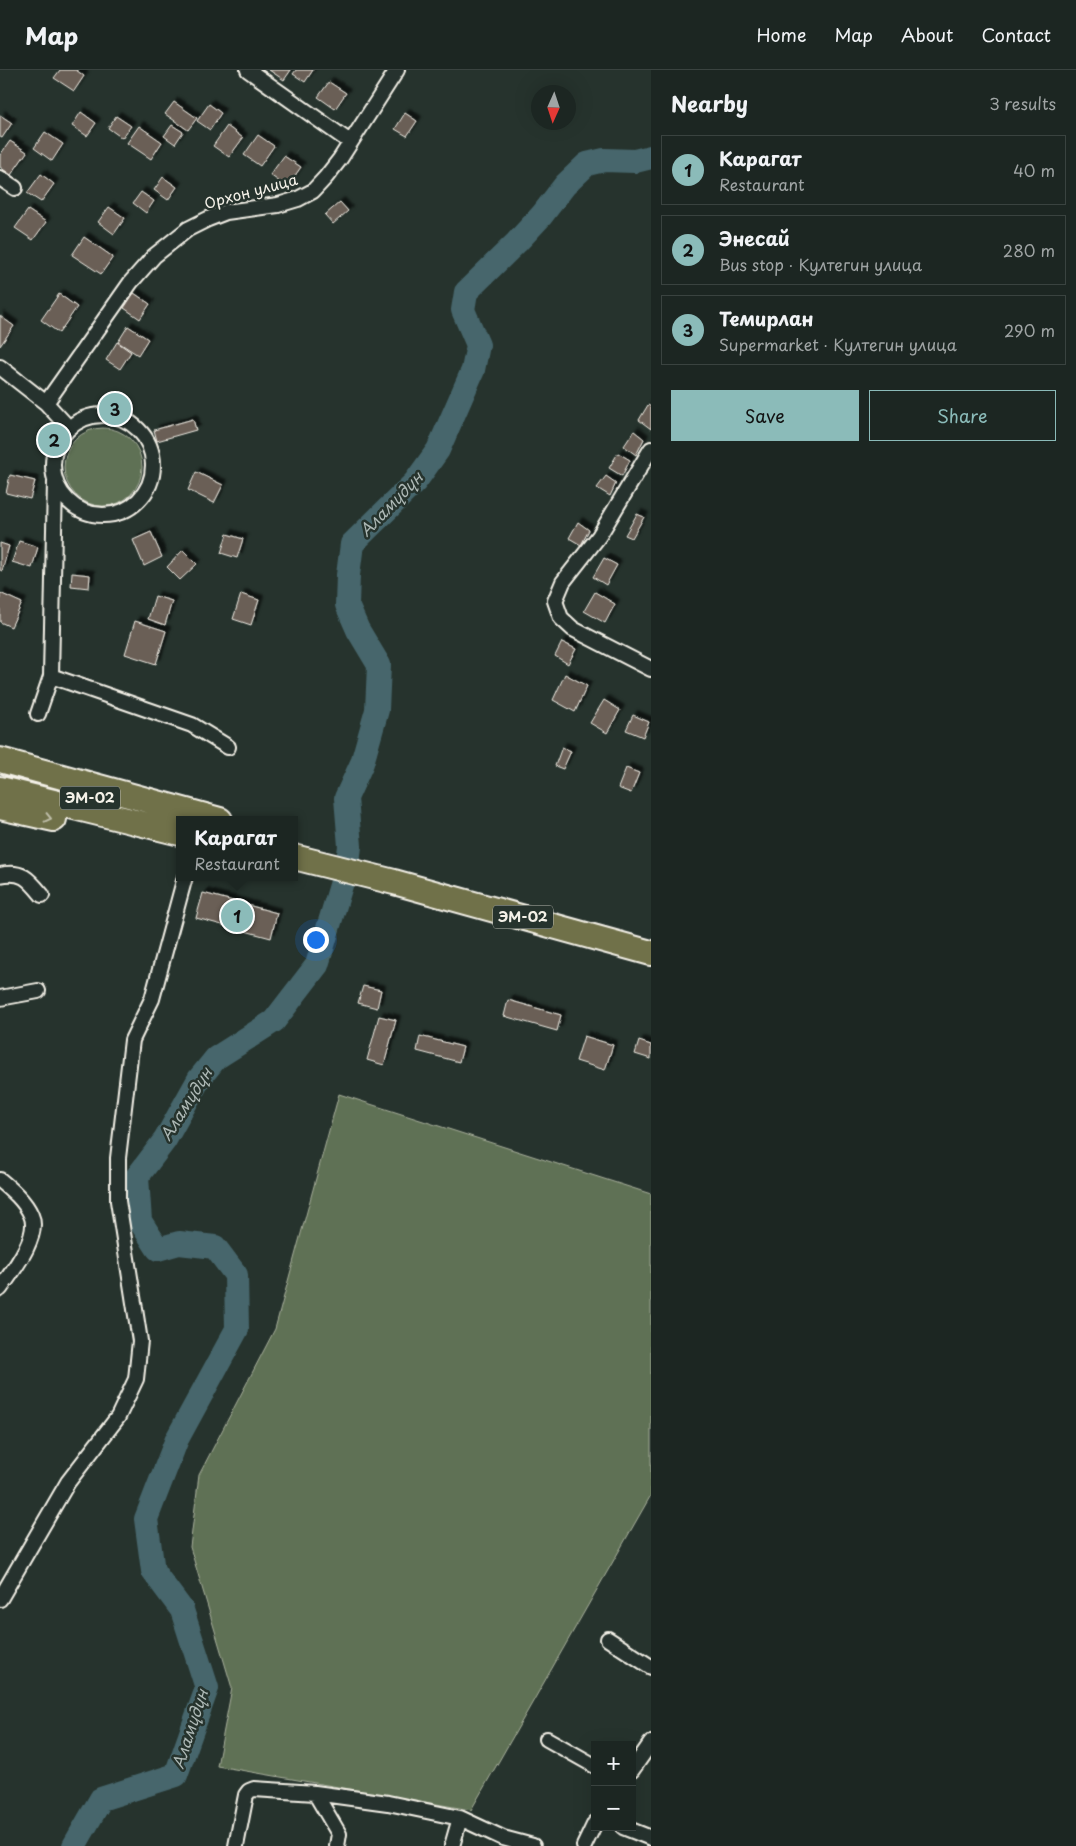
<!DOCTYPE html>
<html lang="en">
<head>
<meta charset="utf-8">
<style>
  :root { --surface:#1c2622; --page:#252e2a; --text:#f1f3f6; --muted:#a0a5a5; --line:#3a4340; --accent:#8bbbb9 }
  body { margin:0; font-family:"Playpen Sans",sans-serif; background:var(--page); color:var(--text) }
  .controls { position:absolute; right:15px; bottom:15px; display:grid; overflow:hidden; border-radius:0px; box-shadow:0 5px 20px #0002 }
  .controls button { width:45px; height:45px; display:grid; place-items:center; padding:0; border:0; border-bottom:1px solid var(--line); background:var(--surface); color:var(--text); font:25px sans-serif }
  .compass { position:absolute; left:531px; top:15px; width:45px; height:45px; border-radius:50%; background:var(--surface); box-shadow:0 5px 20px #0002; rotate:183deg }
  .you { position:absolute; left:315px; top:869px; width:18px; height:18px; margin:-12px; border:4px solid #fff; border-radius:50%; background:#1a73e8; box-shadow:0 0 0 8px #1a73e833 }
  .badge { display:grid; place-items:center; width:32px; height:32px; border-radius:50%; background:var(--accent); color:#111; font-size:16px; font-weight:700 }
  .pin { position:absolute; translate:-50% -50%; border:2px solid #fff; box-shadow:0 1px 5px #0006 }
  .popup { position:absolute; left:176px; top:746px; width:122px; height:65px; box-sizing:border-box; display:grid; place-content:center; border-radius:0px; background:var(--surface); filter:drop-shadow(0 1px 4px #0005); font-size:16px; white-space:nowrap; color:var(--muted) }
  .popup b { font-size:19px; color:var(--text) }
  .popup::after { content:''; position:absolute; left:50%; top:100%; margin-left:-10px; border:10px solid transparent; border-top-color:var(--surface) }
  .list { margin:0; padding:0; list-style:none }
  h2 { display:flex; justify-content:space-between; align-items:center; height:65px; margin:0; padding:0 20px; font-size:21px }
  h2 small { font-size:16px; font-weight:400; color:var(--muted) }
  .list li { display:grid; grid-template-columns:32px 1fr auto; gap:15px; align-items:center; box-sizing:border-box; height:70px; margin:0 10px 10px; padding:0 10px; border:1px solid var(--line); border-radius:0px }
  .list b { display:block; font-size:19px; white-space:nowrap }
  .list p { margin:0; font-size:16px; white-space:nowrap; color:var(--muted) }
  .list em { font-size:16px; font-style:normal; color:var(--muted) }
  .actions { display:flex; gap:10px; padding:15px 20px }
  .actions a { flex:1; padding:11px 0; border:1px solid var(--accent); border-radius:0px; text-align:center; font-size:18px; color:var(--accent) }
  .actions .main { background:var(--accent); color:#111 }
  .map { position:relative; flex:none; width:651px; height:1776px; overflow:hidden }
  header { display:flex; align-items:center; gap:30px; box-sizing:border-box; height:70px; padding:0 25px; background:var(--surface); border-bottom:1px solid var(--line) }
  header strong { font-size:24px }
  nav { display:flex; gap:28px; margin-inline-start:auto; font-size:18px }
  main { display:flex }
  aside { flex:1; background:var(--surface) }
  .map>svg:first-child { display:block }
  .green { fill:#5f7154; stroke:#aab19e }
  .lines { fill:none; stroke-linecap:round; stroke-linejoin:round }
  .river { stroke:#46666c; stroke-width:24 }
  .building { fill:#6a5e57; stroke:#f4f1e8; filter:url(#shadow) }
  .minor-casing { stroke:#f4f1e8; stroke-width:18 }
  .trunk-casing { stroke:#f4f1e8; stroke-width:28 }
  .minor { stroke:#26332d; stroke-width:14 }
  .trunk { stroke:#6f714a; stroke-width:24 }
  .oneway { stroke:#bfbea9 }
  .labels { text-anchor:middle; stroke-width:5; stroke-linejoin:round; paint-order:stroke }
  .shield { fill:#26332d; stroke:#b6b8b0; stroke-width:1 }
  .shield-label { font-size:14px; font-weight:bold; fill:#f4f1e8 }
  .street-label { font-size:15px; fill:#f4f1e8; stroke:#26332d }
  .water-label { font-size:16px; font-style:italic; fill:#aeb9b6; stroke:#26332d }
</style>
</head>
<body>
<header>
<strong>Map</strong>
<nav><a>Home</a><a>Map</a><a>About</a><a>Contact</a></nav>
</header>
<main>
<div class="map">
<svg width="651" height="1776" viewBox="0 0 651 1776">
  <defs>
    <filter id="shadow"><feDropShadow dx="4.5" dy="-4.5" stdDeviation="1" flood-color="#0009"/></filter>
  </defs>
  <rect width="100%" height="100%" fill="#26332d"/>
  <filter id="ink" filterUnits="userSpaceOnUse"><feTurbulence type="fractalNoise" baseFrequency=".02" numOctaves="2"/><feDisplacementMap in="SourceGraphic" scale="10" xChannelSelector="R" yChannelSelector="G"/><feConvolveMatrix kernelMatrix="1 2 1 2 8 2 1 2 1" color-interpolation-filters="sRGB"/></filter>
  <g filter="url(#ink)">
    <path class="green" d="M64 397a39 39 0 1 1 78 0a39 39 0 1 1-78 0Z
      M339,1024L651,1124V1425L471,1740L217,1696L232,1618L190,1477L199,1405L275,1259Z"/>
    <g class="lines">
      <path class="river" d="M74,1776L101,1729L176,1705L207,1618L182,1540L153,1501L146,1449L177,1369L237,1259L236,1205L215,1177L179,1173L158,1179L140,1151L137,1107L165,1070L199,1009L216,988L274,951L317,895L348,792L350,776L346,728L362,693L377,640L379,595L358,560L347,535L348,505L352,474L415,412L438,380L473,300L478,275L463,240L466,222L517,172L542,145L565,115L587,94L604,90L635,91L651,87"/>
    </g>
    <path class="building" d="M60,0H76L84,6L74,21L54,8Z
      M269,0H291L284,10Z
      M296,0H313L305,12L293,4Z
      M329,12L346,23L335,39L318,27Z
      M174,32L197,48L188,60L165,44Z
      M209,34L221,43L210,60L197,51Z
      M81,42L96,53L87,66L72,56Z
      M405,43L417,51L407,66L395,59Z
      M0,45L12,53L2,68L0,67Z
      M116,46L131,56L122,68L108,58Z
      M172,55L183,62L175,74L164,66Z
      M139,56L162,72L151,89L127,73Z
      M227,56L243,68L229,87L213,76Z
      M45,62L63,74L52,91L34,78Z
      M258,65L274,76L260,96L244,85Z
      M10,71L27,82L11,105L0,97V85Z
      M284,86L301,97L287,117L270,105Z
      M41,104L54,114L41,132L27,123Z
      M163,107L177,117L168,130L154,120Z
      M141,122L154,131L146,143L133,133Z
      M340,132L348,141L333,154L325,145Z
      M109,137L125,148L114,164L98,152Z
      M28,140L46,152L33,170L15,158Z
      M84,167L113,187L101,204L72,185Z
      M134,223L150,234L140,249L124,238Z
      M59,224L77,237L59,263L41,250Z
      M0,246L14,256L0,276Z
      M128,256L148,269L138,285L118,272Z
      M117,272L131,282L120,299L106,290Z
      M648,335L651,337V359L639,350Z
      M193,349L196,360L157,371L154,360Z
      M634,361L644,369L636,385L624,376Z
      M618,383L630,390L622,406L609,398Z
      M196,402L223,415L214,433L188,420Z
      M10,405L35,411L30,429L6,423Z
      M606,406L616,413L610,426L597,418Z
      M637,444L644,447L632,468L625,465Z
      M578,452L589,460L581,475L569,468Z
      M151,462L162,487L144,496L133,470Z
      M227,464L243,469L237,488L221,483Z
      M19,471L38,477L32,498L12,492Z
      M0,473L9,476L2,501L0,500Z
      M183,480L197,494L180,510L167,497Z
      M604,488L617,495L606,515L593,507Z
      M72,503L90,505L89,518L71,516Z
      M595,522L615,534L605,553L584,541Z
      M0,523L22,533L11,557L0,552Z
      M241,524L259,530L251,555L233,549Z
      M155,526L172,531L165,555L148,549Z
      M135,551L166,561L156,594L125,584Z
      M562,572L576,579L568,594L555,586Z
      M565,604L587,616L575,642L553,630Z
      M604,630L620,640L607,663L590,653Z
      M633,645L649,652L643,667L626,660Z
      M562,677L571,681L563,699L555,696Z
      M626,698L639,703L631,723L618,718Z
      M203,823L277,843L271,868L196,848Z
      M363,916L381,920L377,938L358,933Z
      M508,930L561,945L557,961L504,946Z
      M379,946L396,950L384,995L367,990Z
      M420,966L463,977L459,992L417,981Z
      M584,966L613,975L605,1000L576,991Z
      M639,971L651,975V989L635,984Z"/>
    <g class="lines">
      <defs>
        <path id="minor" d="M248,0L350,72
          M0,108L15,118
          M0,297L46,333L69,358
          M46,333L131,212L154,186L188,159L208,149L226,142L278,135L298,129L313,121L326,107L340,89L397,0
          M53 395a50 50 0 1 1 100 0a50 50 0 1 1-100 0Z
          M651,379L599,466L563,512L555,531L561,548L573,559L651,599
          M51,606L192,655L228,677
          M38,644L51,606L55,412
          M0,805C22,800 29,809 42,825
          M0,928L38,921
          M0,1110C12,1120 25,1131 31,1145C41,1166 11,1203 0,1219
          M0,1529L68,1412L118,1347L136,1309L140,1271L118,1131V1088L132,970L152,929L185,807
          M608,1569L651,1597
          M547,1669L595,1696
          M632,1700L651,1673
          M623,1757L651,1768
          M236,1776L246,1725L249,1721L254,1719L315,1723
          M337,1776L339,1764L315,1723L388,1733L460,1748
          M452,1776L460,1748L503,1768L533,1776
          M584,1776L595,1753"/>
        <path id="trunk" d="M0,690L220,750
          M0,719L180,763
          M0,737L54,749
          M294,787L394,812L651,883"/>
      </defs>
      <use href="#minor" class="minor-casing"/>
      <use href="#trunk" class="trunk-casing"/>
      <use href="#minor" class="minor"/>
      <use href="#trunk" class="trunk"/>
    </g>
    <defs><path id="oneway-chevron" d="M-2-3.5L2.5 0L-2 3.5" fill="none" stroke-width="1.6" stroke-linecap="round" stroke-linejoin="round" transform="scale(1.25)"/></defs>
    <use class="oneway" href="#oneway-chevron" transform="translate(48 748) rotate(13)"/>
  </g>
  <g class="labels">
    <g class="shield">
      <rect x="60" y="716.5" width="60" height="23" rx="4"/>
      <rect x="493" y="835.5" width="60" height="23" rx="4"/>
    </g>
    <g class="shield-label">
      <text x="90" y="733">ЭМ-02</text>
      <text x="523" y="852">ЭМ-02</text>
    </g>
    <g class="street-label">
      <text transform="translate(251 122) rotate(-15)" y="5">Орхон улица</text>
    </g>
    <g class="water-label">
      <text transform="translate(391 434) rotate(-46)" y="6">Аламүдүн</text>
      <text transform="translate(186 1034) rotate(-58)" y="6">Аламүдүн</text>
      <text transform="translate(190 1659) rotate(-72)" y="6">Аламүдүн</text>
    </g>
  </g>
</svg>
<div class="controls">
<button>+</button>
<button>−</button>
</div>
<svg class="compass" viewBox="-18 -18 36 36"><path d="M0-13l5 13h-10z" fill="#e53935"/><path d="M0 13l5-13h-10z" fill="#a0a5a5"/></svg>
<div class="you"></div>
<div class="pin badge" style="left:237px;top:846px">1</div>
<div class="popup"><b>Карагат</b>Restaurant</div>
<div class="pin badge" style="left:54px;top:370px">2</div>
<div class="pin badge" style="left:115px;top:339px">3</div>
</div>
<aside>
<h2>Nearby<small>3 results</small></h2>
<ul class="list">
<li><span class="badge">1</span><div><b>Карагат</b><p>Restaurant</p></div><em>40 m</em></li>
<li><span class="badge">2</span><div><b>Энесай</b><p>Bus stop · Култегин улица</p></div><em>280 m</em></li>
<li><span class="badge">3</span><div><b>Темирлан</b><p>Supermarket · Култегин улица</p></div><em>290 m</em></li>
</ul>
<div class="actions"><a class="main">Save</a><a>Share</a></div>
</aside>
</main>
</body>
</html>
